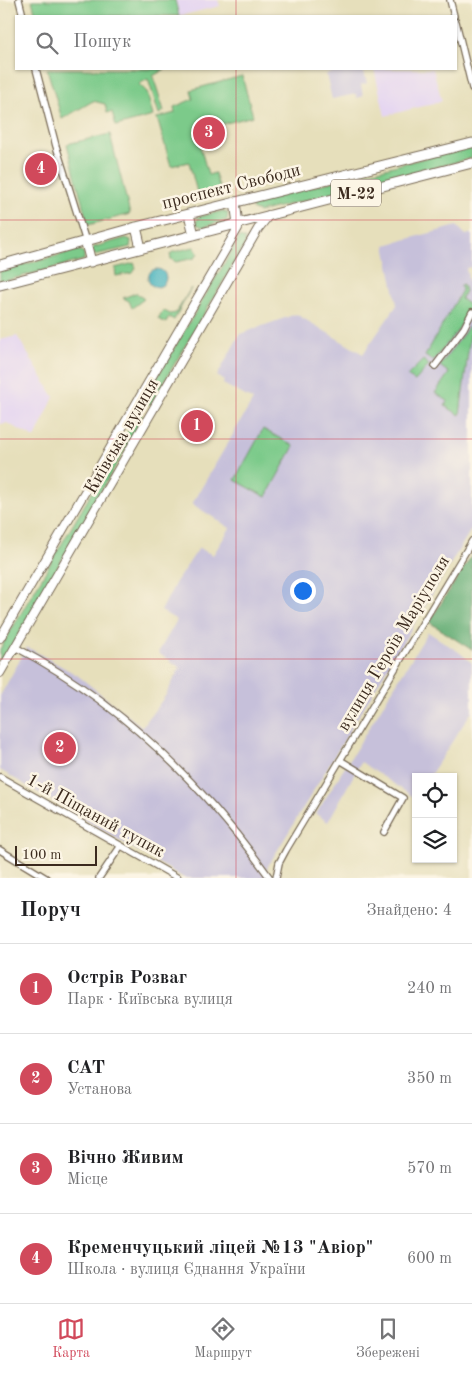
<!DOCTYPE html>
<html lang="uk">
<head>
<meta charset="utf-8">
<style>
  :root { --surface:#fff; --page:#f2f2f2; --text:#202124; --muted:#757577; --line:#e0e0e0; --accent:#d1495b }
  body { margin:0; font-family:"Old Standard TT",serif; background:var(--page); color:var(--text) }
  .controls { position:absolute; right:15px; bottom:15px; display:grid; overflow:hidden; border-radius:0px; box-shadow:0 1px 4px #0004 }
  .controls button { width:45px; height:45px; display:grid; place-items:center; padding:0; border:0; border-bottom:1px solid var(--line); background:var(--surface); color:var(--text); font:25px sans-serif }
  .scale { position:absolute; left:15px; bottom:12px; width:82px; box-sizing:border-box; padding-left:5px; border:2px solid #3b2a1e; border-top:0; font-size:14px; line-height:18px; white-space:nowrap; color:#3b2a1e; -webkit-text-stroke:4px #fcf5e5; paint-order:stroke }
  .you { position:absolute; left:302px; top:590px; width:18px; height:18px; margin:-12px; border:4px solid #fff; border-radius:50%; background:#1a73e8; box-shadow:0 0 0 8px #1a73e833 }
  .badge { display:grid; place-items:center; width:32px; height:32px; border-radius:50%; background:var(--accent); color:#fff; font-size:16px; font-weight:700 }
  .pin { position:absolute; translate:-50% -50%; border:2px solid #fff; box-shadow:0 1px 5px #0006 }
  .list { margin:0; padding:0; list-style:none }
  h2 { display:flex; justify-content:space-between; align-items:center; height:65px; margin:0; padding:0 20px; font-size:21px }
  h2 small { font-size:16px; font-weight:400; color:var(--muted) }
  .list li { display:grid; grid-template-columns:32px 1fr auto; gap:15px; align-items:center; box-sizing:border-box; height:90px; padding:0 20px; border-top:1px solid var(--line) }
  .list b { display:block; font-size:19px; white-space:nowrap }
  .list p { margin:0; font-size:16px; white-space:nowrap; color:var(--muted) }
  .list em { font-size:16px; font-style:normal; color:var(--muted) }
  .icon { flex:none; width:28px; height:28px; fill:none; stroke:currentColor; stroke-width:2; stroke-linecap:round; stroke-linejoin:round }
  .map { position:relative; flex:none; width:472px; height:878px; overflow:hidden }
  .search { position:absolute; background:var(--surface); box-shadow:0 1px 4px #0004; left:15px; right:15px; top:15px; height:55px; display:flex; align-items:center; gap:12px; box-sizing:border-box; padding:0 18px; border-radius:0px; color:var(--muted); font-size:19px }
  .sheet { height:425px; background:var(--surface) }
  nav { display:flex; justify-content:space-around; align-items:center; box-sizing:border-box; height:70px; border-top:1px solid var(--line); background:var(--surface); font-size:14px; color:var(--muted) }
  nav a { display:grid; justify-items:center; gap:2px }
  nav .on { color:var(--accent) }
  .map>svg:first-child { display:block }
  .built { fill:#e3d3f2 }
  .industrial { fill:#c6c0da }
  .green { fill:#7cca8a; stroke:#5c7a54 }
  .forest { fill:#65ae76; stroke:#506c4a }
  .water { fill:#41b0bc; stroke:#3e6d6d }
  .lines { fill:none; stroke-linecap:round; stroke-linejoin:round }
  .minor-casing { stroke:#776955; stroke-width:8 }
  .major-casing { stroke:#776955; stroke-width:10 }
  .highway-casing { stroke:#776955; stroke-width:11 }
  .minor { stroke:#fff; stroke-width:5.5 }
  .major { stroke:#fff; stroke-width:8 }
  .highway { stroke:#fff; stroke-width:9 }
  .grid { fill:none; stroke:#d1495b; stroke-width:1; stroke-opacity:0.55 }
  .labels { text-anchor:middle; stroke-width:5; stroke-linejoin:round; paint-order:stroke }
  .shield { fill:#fcf5e5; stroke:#75675a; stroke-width:1 }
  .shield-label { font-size:16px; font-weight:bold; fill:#3b2a1e }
  .street-label { font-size:18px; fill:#3b2a1e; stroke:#fcf5e5 }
</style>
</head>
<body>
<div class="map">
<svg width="472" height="878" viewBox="0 0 472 878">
  <rect width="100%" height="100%" fill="#fcf5e5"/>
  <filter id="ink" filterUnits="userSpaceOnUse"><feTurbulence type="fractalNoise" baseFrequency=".02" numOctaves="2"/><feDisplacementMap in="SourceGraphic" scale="10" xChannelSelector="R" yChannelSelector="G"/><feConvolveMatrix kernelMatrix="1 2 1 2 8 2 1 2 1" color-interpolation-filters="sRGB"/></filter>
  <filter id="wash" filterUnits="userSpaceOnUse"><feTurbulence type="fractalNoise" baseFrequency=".0096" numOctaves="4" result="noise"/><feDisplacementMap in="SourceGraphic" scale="20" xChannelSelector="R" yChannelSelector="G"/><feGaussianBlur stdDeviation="1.12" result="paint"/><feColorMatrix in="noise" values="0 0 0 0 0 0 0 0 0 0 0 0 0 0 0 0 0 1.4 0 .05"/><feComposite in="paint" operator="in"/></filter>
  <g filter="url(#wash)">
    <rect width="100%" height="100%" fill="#e6dfbb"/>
    <path class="built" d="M175,0H218L220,6L179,16Z
      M374,69H433L442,101L385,116Z
      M17,336L54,397L35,438L7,423L0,424V340Z"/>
    <path class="industrial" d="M337,69H363L367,83L361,85L363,96L357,98L356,94L332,99L326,74L338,71Z
      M457,226L466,235L472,233V267L466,268L472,297V528L268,866L265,878H184L0,770V696L27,647L77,675L142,727L166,695L180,667L158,653L177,620L161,611L176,582L199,548L213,555L230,528L192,504L253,400L223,384L224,380L217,376L240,334L296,314L363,354L397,305L385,245Z
      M428,632L459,652L472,663V711L429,777H416L415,798L361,762L328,822L316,814Z"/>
    <path class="green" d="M32,0H175L179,16H36Z
      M47,69H165L153,76L164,111L159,114L148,79L139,84L147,92L153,116L116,126L112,112L107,113L105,104L93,101L62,119Z
      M242,76L253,116L196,131L208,175L215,173L220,190L198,196L189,162L171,166L157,118L175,113L174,107L193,99L191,90Z
      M110,134L130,214L88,225L67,144Z
      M472,146V158L259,212L252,209L253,204L256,201Z
      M222,211L228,213L227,220L203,227L196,224L198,217Z
      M240,237L245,239V244L151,404H146L144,399Z
      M126,238L131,240L130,247L94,255L92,250L94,247Z
      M194,247L198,253L195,258L176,262L171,259L170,254L173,252Z
      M79,250L84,253V260L0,282V271Z
      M134,263L136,268L133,273L116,276L115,268Z
      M463,284L465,291L461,299L471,306L458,330L433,361L425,356L462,290L460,285Z
      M191,288L174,320L169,317L166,323L158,319L163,310L170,314L176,313Z
      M136,293L144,299L132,308L129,301L123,298Z
      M472,322L471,328L460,415L445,406L448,401L435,393L449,373L440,366Z
      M423,360L429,365L415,381L407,376Z
      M138,414L142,415V420L0,667V649Z
      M263,429L294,446L266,497L235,480Z"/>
    <path class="forest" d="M472,555V650L429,622Z"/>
    <path class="water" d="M148 278a9 9 0 1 1 18 0a9 9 0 1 1-18 0Z"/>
  </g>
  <g filter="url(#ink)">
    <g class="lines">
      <defs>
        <path id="minor" d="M19,0L23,16
          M450,0L454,16
          M456,22L472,88
          M36,69L56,146L86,242
          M435,366L464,328L472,312
          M15,647C119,701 202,783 270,878
          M340,760L403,798L384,832
          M0,777L178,878
          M0,850L46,878
          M99,878L120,847
          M276,878L279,863L286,850L472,541"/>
        <path id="major" d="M0,638L238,228V224
          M0,673L258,229L269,215"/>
        <path id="highway" d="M235,202L238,224
          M189,214L194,235
          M136,227L141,248
          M86,243L91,262
          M0,265L136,227L472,143
          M0,285L472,163"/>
      </defs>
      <use href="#minor" class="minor-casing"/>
      <use href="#major" class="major-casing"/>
      <use href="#highway" class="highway-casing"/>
      <use href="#minor" class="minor"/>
      <use href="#major" class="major"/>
      <use href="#highway" class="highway"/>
    </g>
  </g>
  <path class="grid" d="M236,0V16M236,69V878M0,220H472M0,439H472M0,659H472"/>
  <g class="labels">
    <rect class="shield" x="331" y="179.5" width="50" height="27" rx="4"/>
    <g class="shield-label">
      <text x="356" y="199">М-22</text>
    </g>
    <g class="street-label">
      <text transform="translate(231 186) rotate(-14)" y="6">проспект Свободи</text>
      <text transform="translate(121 436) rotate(-60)" y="6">Київська вулиця</text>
      <text transform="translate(393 643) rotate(-59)" y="6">вулиця Героїв Маріуполя</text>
      <text transform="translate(96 815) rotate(29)" y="6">1-й Піщаний тупик</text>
    </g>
  </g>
</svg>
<div class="controls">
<button><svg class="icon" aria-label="locate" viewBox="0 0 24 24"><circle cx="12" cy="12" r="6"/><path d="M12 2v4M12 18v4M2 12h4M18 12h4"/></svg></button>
<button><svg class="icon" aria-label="layers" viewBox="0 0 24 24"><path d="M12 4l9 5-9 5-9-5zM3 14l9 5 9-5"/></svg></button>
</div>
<div class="scale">100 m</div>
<div class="you"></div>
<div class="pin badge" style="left:197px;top:426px">1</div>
<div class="pin badge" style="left:60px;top:748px">2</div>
<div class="pin badge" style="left:209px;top:133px">3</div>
<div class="pin badge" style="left:41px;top:169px">4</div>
<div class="search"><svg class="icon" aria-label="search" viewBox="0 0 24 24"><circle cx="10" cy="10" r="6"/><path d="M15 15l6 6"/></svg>Пошук</div>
</div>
<section class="sheet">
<h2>Поруч<small>Знайдено: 4</small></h2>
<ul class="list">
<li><span class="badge">1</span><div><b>Острів Розваг</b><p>Парк · Київська вулиця</p></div><em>240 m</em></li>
<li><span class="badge">2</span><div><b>САТ</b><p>Установа</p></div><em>350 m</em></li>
<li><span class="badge">3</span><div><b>Вічно Живим</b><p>Місце</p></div><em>570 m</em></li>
<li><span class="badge">4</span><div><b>Кременчуцький ліцей №13 &quot;Авіор&quot;</b><p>Школа · вулиця Єднання України</p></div><em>600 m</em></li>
</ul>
</section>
<nav>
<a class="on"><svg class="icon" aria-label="map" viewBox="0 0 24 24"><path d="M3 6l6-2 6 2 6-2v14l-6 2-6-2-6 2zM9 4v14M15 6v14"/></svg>Карта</a>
<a><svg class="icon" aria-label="directions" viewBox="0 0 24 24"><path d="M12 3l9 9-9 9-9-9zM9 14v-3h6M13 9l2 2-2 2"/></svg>Маршрут</a>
<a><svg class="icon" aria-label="saved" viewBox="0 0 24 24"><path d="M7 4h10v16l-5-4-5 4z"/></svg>Збережені</a>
</nav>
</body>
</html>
